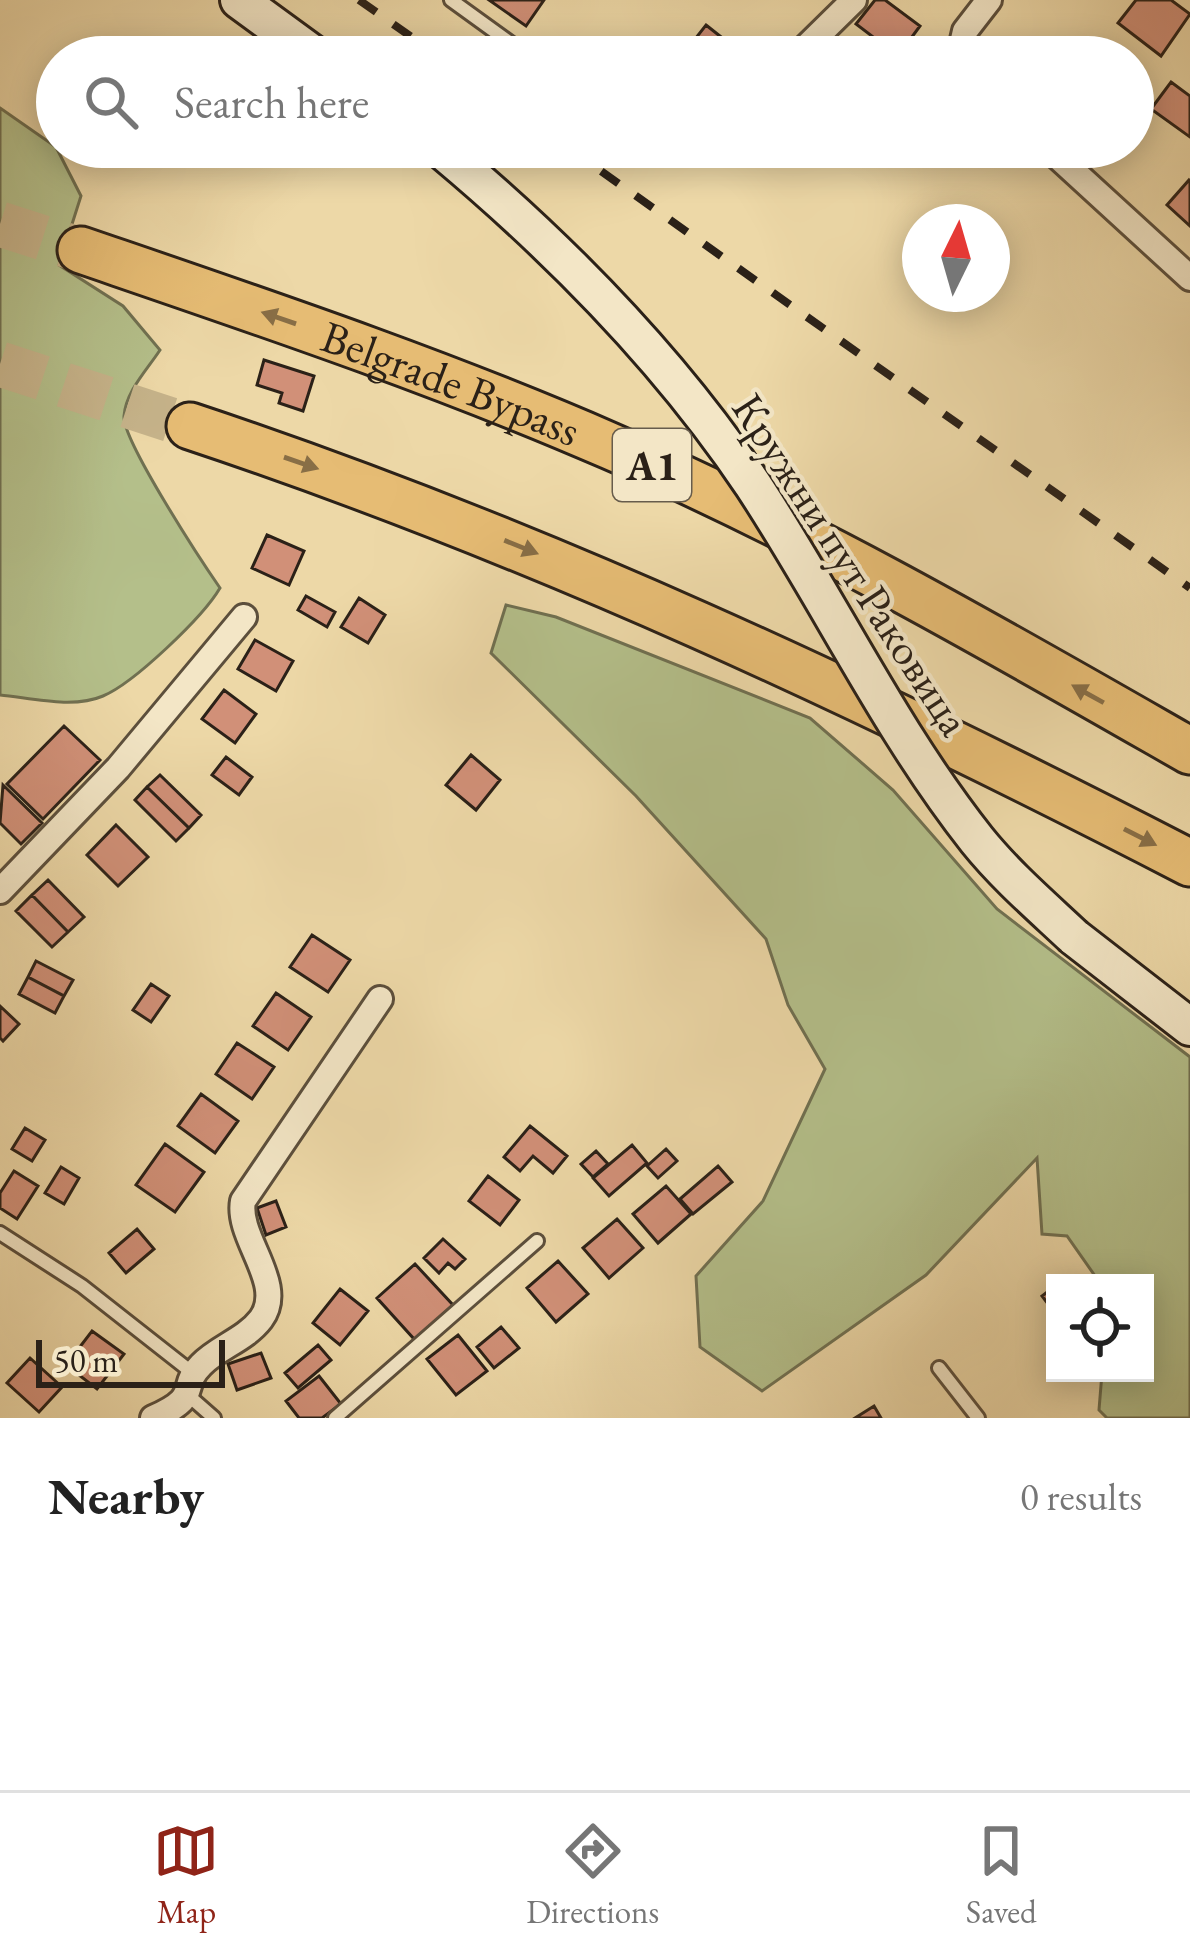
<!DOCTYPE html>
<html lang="en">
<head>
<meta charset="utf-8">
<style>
  :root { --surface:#fff; --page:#f2f2f2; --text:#222; --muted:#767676; --line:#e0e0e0; --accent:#8f2418 }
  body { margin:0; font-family:"EB Garamond",serif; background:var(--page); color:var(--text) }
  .controls { position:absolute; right:36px; bottom:36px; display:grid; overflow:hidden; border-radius:0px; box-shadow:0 6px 30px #0003 }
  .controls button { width:108px; height:108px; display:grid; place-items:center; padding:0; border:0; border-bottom:3px solid var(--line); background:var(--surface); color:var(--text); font:60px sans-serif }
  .compass { position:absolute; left:902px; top:204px; width:108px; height:108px; border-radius:50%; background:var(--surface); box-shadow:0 6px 30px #0003; rotate:5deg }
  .scale { position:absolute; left:36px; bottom:30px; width:189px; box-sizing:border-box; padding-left:12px; border:6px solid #2b2118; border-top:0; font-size:33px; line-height:42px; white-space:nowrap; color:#2b2118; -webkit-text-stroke:9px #f3e6c6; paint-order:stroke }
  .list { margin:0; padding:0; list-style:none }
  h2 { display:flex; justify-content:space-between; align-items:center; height:156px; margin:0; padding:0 48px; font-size:51px }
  h2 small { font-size:39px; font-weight:400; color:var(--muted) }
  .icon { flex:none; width:66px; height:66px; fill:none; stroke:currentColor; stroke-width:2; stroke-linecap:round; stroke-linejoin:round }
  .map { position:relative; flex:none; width:1190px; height:1418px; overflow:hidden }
  .search { position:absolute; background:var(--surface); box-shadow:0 6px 30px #0003; left:36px; right:36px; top:36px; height:132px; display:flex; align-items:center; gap:30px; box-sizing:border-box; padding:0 42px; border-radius:66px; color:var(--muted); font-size:45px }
  .sheet { height:372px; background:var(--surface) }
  nav { display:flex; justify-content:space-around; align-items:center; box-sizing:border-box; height:168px; border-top:3px solid var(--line); background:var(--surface); font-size:33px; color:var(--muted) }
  nav a { display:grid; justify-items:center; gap:6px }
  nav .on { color:var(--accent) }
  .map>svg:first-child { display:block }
  .green { fill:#b4bf8a; stroke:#707051; stroke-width:3 }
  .building { fill:#d19078; stroke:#2b2118; stroke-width:3 }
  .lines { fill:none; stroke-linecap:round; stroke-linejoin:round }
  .highway-tunnel { stroke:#c6b38a; stroke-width:45; stroke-dasharray:45 22; stroke-linecap:butt }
  .lane-casing { stroke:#5c4f3c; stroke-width:18 }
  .street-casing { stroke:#5c4f3c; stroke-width:30 }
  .secondary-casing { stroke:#2b2118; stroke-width:42 }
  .highway-casing { stroke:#2b2118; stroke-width:51 }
  .lane { stroke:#f3e6c6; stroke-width:12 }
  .street { stroke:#f3e6c6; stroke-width:24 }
  .secondary { stroke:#f3e6c6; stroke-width:36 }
  .highway { stroke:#e6bc74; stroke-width:45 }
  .rail { stroke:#2b2118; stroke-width:8; stroke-dasharray:21 21; stroke-linecap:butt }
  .secondary-bridge-casing { stroke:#2b2118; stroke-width:42; stroke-linecap:butt }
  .secondary-bridge { stroke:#f3e6c6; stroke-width:36 }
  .oneway { fill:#886e46 }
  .labels { text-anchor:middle; stroke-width:9; stroke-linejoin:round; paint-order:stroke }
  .shield { fill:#f3e6c6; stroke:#675c4c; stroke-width:3 }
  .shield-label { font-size:42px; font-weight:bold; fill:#2b2118 }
  .street-label { font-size:45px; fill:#2b2118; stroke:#f3e6c6 }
</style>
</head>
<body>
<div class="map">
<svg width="1190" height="1418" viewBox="0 0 1190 1418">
  <rect width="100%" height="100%" fill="#edd8a7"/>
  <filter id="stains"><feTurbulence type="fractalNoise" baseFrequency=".00167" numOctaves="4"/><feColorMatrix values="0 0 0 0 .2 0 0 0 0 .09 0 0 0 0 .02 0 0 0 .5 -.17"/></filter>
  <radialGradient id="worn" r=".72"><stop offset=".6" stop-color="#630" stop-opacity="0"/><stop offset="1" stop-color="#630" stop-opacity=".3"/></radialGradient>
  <path class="green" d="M0,108L56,147L81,196L59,265L123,306L160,350C147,370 126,391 124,416C122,440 202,562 220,588C203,617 134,683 103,696C73,709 31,698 0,695Z
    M506,605L556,617L810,718L893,790L997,909L1190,1057V1418H1107L1099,1410L1102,1373H1145V1283H1100L1067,1236L1042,1234L1037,1158L926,1275L762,1391L700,1347L696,1276L763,1201L825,1069L788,1005L766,939L636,796L491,653Z"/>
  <path class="building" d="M489,0H544L526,26Z
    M875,0H885L920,26L898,56L856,24Z
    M1136,0H1171L1190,14L1161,56L1118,23Z
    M706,25L740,52L735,57H681Z
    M1039,41L1057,57H1025Z
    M1171,82L1190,96V137L1151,109Z
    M1189,180L1190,181V226L1167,205Z
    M264,360L314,376L303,411L279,403L282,393L257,385Z
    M267,535L304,551L289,585L252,568Z
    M306,596L335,612L327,627L298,610Z
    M359,598L385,615L368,643L341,627Z
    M255,640L293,661L276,691L238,669Z
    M224,690L256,714L235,743L202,719Z
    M64,726L100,760L43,819L7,784Z
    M471,755L500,780L476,810L446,785Z
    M226,757L252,777L239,795L212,775Z
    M160,775L201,815L189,828L147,787Z
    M3,785L42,823L21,844L0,823Z
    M147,787L189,828L176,841L135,800Z
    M116,825L148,857L118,886L87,855Z
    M48,880L84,917L68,932L32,895Z
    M32,895L68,932L52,947L16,911Z
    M312,935L350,960L328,992L290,967Z
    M36,961L73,980L64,996L28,977Z
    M28,977L64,996L55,1013L19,994Z
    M151,984L169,996L151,1022L133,1010Z
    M276,993L311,1017L288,1050L253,1026Z
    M0,1006L19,1024L3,1041L0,1038Z
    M237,1043L274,1067L252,1099L216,1074Z
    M201,1094L238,1121L215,1153L178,1126Z
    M530,1126L567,1156L553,1173L533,1156L520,1171L504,1157Z
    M25,1128L45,1140L32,1161L12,1149Z
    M165,1144L204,1172L175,1212L136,1185Z
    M632,1145L647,1163L609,1196L593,1178Z
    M666,1149L677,1161L658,1178L647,1166Z
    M596,1151L608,1164L593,1177L581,1164Z
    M718,1166L732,1182L693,1214L680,1199Z
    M61,1167L79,1178L64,1204L45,1193Z
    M14,1171L38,1186L17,1219L0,1208V1193Z
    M488,1176L519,1200L500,1225L469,1201Z
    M666,1186L691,1214L658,1243L633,1214Z
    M276,1201L286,1227L266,1235L257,1208Z
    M617,1219L643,1248L609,1278L583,1248Z
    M137,1229L154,1249L126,1273L109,1253Z
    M443,1239L465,1259L455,1269L448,1263L439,1273L424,1258Z
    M558,1261L588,1294L556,1322L527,1288Z
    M415,1264L453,1305L415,1340L377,1298Z
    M1055,1286V1313L1042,1296Z
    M340,1289L368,1311L340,1345L313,1323Z
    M501,1327L519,1348L494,1368L477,1347Z
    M92,1331L124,1354L97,1389L66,1365Z
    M458,1335L487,1371L456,1395L427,1359Z
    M318,1345L331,1360L298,1388L285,1373Z
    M261,1353L271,1378L237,1390L228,1364Z
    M30,1358L62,1387L39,1412L7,1383Z
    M319,1376L341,1404L322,1418H299L286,1401Z
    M874,1406L881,1418H855Z"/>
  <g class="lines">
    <path class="highway-tunnel" d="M0,224L81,250
      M0,364L190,426"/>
    <defs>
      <path id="lane" d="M451,0L516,47
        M0,1233L82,1286L194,1374
        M939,1368L978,1418
        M189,1396L214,1418
        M335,1418L537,1241"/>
      <path id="street" d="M796,57L854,0
        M959,57L965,31L989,0
        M1047,147L1190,278
        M0,891L118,768L244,617
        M153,1418C203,1396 178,1388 201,1365C218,1347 245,1340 261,1319C287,1284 236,1238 243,1201L380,999"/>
      <path id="secondary" d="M239,0L317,57
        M1074,937L1190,1027"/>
      <g id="highway">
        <path id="s1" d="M81,250C259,311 438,371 610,446C810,532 1001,643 1190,751"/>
        <path d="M190,426C536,541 867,696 1190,863"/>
      </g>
    </defs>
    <use href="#lane" class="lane-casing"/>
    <use href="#street" class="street-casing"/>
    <use href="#secondary" class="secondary-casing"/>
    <use href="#highway" class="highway-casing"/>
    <use href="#lane" class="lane"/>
    <use href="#street" class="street"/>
    <use href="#secondary" class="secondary"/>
    <use href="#highway" class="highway"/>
    <path class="rail" d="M359,0L440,57
      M567,147L1190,588"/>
    <defs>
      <path id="secondary-bridge" d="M443,151C560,249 668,358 753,485C830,602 890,730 977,840C1006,876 1041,906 1074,937"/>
    </defs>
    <use href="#secondary-bridge" class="secondary-bridge-casing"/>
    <use href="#secondary-bridge" class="secondary-bridge"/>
  </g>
  <defs><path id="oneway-solid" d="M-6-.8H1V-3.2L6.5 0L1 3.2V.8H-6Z" transform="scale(3)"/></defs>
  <g class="oneway">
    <use href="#oneway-solid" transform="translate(279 318) rotate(-161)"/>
    <use href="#oneway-solid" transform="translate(301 463) rotate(19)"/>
    <use href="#oneway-solid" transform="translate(521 547) rotate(22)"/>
    <use href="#oneway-solid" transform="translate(1088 694) rotate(-151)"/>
    <use href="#oneway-solid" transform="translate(1140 837) rotate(27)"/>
  </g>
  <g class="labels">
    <rect class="shield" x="613" y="429" width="78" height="72" rx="9"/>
    <g class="shield-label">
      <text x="652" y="480">A1</text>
    </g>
    <g class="street-label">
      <text dy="16" stroke="none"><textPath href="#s1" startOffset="393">Belgrade Bypass</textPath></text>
      <text transform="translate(852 564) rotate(57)" y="16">Кружни пут Раковица</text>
    </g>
  </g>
  <rect width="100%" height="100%" filter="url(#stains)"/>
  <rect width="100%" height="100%" fill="url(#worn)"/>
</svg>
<div class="controls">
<button><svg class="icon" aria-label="locate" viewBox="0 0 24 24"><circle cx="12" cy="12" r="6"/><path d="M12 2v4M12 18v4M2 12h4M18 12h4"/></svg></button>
</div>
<svg class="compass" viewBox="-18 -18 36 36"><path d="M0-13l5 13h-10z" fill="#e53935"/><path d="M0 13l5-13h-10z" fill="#767676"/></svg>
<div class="scale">50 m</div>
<div class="search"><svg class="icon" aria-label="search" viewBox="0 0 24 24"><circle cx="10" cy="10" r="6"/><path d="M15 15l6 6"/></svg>Search here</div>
</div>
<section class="sheet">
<h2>Nearby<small>0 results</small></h2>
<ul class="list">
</ul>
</section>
<nav>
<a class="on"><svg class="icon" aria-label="map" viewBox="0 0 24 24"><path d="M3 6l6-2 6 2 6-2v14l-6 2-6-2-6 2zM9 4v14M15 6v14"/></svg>Map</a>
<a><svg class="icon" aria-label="directions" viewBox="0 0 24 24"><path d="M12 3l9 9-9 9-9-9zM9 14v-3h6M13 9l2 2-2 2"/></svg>Directions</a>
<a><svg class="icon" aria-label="saved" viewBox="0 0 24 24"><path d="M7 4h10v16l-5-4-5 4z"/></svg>Saved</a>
</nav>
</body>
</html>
